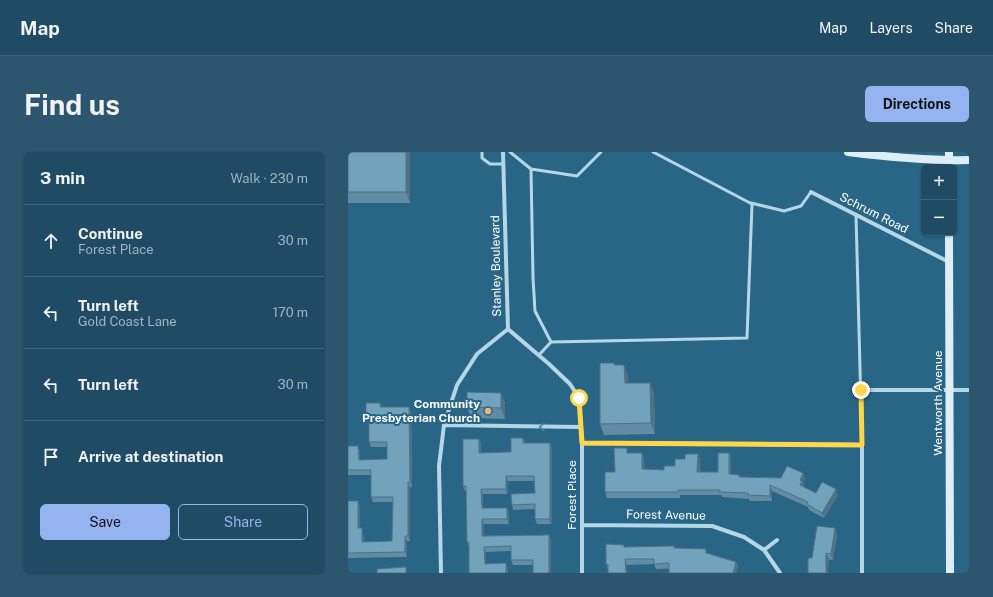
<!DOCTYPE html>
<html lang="en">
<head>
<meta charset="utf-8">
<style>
  :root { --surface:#1f4c64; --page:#2c566d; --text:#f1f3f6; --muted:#a1b4bf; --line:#3c6378; --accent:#95b2f1 }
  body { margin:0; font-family:"Public Sans",sans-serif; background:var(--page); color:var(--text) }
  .controls { position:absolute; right:12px; top:12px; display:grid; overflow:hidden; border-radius:6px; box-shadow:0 1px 3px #0004 }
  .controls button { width:36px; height:36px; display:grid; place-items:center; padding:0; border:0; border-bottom:1px solid var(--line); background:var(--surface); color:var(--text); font:20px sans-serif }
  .stop { position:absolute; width:12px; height:12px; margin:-9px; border:3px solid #ffd54a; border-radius:50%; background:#fff }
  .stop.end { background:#ffd54a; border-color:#fff; box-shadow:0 1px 4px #0008 }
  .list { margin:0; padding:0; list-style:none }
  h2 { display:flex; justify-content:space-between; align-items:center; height:52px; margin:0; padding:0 16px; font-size:17px }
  h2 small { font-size:13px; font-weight:400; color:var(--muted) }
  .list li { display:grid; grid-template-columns:26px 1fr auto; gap:12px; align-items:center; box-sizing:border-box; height:72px; padding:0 16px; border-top:1px solid var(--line) }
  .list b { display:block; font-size:15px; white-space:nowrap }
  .list p { margin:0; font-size:13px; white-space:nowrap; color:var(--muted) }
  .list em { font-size:13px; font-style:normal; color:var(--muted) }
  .actions { display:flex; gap:8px; padding:12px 16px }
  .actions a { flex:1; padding:9px 0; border:1px solid var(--accent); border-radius:6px; text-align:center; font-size:14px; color:var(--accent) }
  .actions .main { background:var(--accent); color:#111 }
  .icon { flex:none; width:22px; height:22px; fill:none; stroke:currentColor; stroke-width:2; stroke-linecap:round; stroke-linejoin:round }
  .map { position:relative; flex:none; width:621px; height:421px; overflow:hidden; border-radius:6px }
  header { display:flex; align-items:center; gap:24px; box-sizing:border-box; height:56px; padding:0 20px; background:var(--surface); border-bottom:1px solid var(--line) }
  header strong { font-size:19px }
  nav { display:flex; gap:22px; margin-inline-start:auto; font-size:14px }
  .intro { display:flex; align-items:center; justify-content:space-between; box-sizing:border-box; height:96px; padding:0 24px }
  h1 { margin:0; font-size:28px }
  .button { padding:10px 18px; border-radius:6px; background:var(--accent); color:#111; font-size:14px; font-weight:700 }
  main { display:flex; gap:24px; padding:0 24px }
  aside { flex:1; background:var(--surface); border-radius:6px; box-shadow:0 1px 3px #0004 }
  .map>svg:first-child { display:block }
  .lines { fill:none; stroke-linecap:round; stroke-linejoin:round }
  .lane { stroke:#b4d7e8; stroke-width:3 }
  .street { stroke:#b4d7e8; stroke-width:4 }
  .secondary { stroke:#deeef7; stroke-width:8 }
  .wall { fill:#618ca3 }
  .shaded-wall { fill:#4f7284 }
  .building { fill:#71a3bd; stroke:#4f7284 }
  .oneway { stroke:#4c829e }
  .route { stroke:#ffd54a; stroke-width:5 }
  .poi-dot { fill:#efb57b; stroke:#296686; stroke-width:1.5 }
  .labels { text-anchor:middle; stroke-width:4; stroke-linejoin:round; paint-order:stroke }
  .street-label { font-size:12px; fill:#fff; stroke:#296686 }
  .poi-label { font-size:12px; font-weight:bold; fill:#fff; stroke:#296686; text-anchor:end }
</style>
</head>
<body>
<header>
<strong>Map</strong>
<nav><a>Map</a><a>Layers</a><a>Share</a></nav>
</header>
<div class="intro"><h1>Find us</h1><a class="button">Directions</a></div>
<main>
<aside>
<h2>3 min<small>Walk · 230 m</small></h2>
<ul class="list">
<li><svg class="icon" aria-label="ahead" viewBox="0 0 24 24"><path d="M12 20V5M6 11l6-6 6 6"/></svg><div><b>Continue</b><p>Forest Place</p></div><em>30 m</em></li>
<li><svg class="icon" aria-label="left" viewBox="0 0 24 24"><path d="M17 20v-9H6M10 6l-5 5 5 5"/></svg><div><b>Turn left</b><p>Gold Coast Lane</p></div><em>170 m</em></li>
<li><svg class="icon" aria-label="left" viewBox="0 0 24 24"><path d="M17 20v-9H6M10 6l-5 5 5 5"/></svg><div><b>Turn left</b></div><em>30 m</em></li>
<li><svg class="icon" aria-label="arrive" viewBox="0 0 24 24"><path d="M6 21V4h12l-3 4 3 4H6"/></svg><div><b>Arrive at destination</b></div></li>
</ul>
<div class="actions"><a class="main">Save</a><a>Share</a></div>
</aside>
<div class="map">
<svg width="621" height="421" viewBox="0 0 621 421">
  <rect width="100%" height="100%" fill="#296686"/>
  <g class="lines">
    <path class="lane" d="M134,0V6L142,12H155
      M162,0L183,17L185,126L187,159L203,190
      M183,17L229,24L253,0
      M403,51L436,59L453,54L463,40
      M508,63L514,293
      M191,203L203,190L399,186L404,52L305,0"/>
    <path class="street" d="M463,40L601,110
      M160,177L201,212L222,232L231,246L234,291V421
      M513,238H621
      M96,273L233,275
      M234,291L514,293V421
      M234,373L364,374L396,385L416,398L432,421
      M416,398L429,388
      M93,421L91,314L96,273L109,233L129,202L160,177L155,0"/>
    <path class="secondary" d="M500,0C540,5 581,9 621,8
      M601,0V15
      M601,81L602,421"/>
  </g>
  <path class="wall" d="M0,0H62V51H0Z
    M266,211L267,213L280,224V231H302L306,242L307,282L256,283L252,272Z
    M153,241L157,252V267L123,266L119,255Z
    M32,251L34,255H61L63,260L64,335H62V389H59V405L0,406V349L12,354V376L15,381L16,390L44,389L45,350H25L23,345V323H0V294L12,299V308L39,307V295H23L21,290V268H20L18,263Z
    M175,286L177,291H202L204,296V370L203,372H189L187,367V357L165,358L164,353L187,341V329H160L159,342H135V356H159L161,361V372H136V384L203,388V421H185V413H165L163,408V399L138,400V412L158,411L160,417V421H121V395L119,390L118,339H117L115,334L131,287L133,292V301L163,300Z
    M281,301H294L296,306V318H316L327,314L337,307L350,302L352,308V320H370L381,301L383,307V322L391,323L392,325L433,326L455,321L457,327L455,331L456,335L468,341L490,343L476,366L461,358L460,355L424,339V349H402L401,347L374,345L373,343H332V346H259L257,340L267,320Z
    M489,382L485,408L464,406Z
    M326,394L327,396L360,401L388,410L390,415L308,417L306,412L279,413V421H260V417L258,412L277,395Z"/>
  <path class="shaded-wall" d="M58,0H62V51L58,40Z
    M276,213L280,224L281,242L277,231Z
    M302,231L306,242L307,282L303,271Z
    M153,241L157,252V267L153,256Z
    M61,255L63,260L64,335L62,330Z
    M131,287L133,292V306L131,301Z
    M202,291L204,296V370L203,372L201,367Z
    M10,294L12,299V313L11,308Z
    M294,301L296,306L297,323L294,317Z
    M381,301L383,307V328L381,322Z
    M350,302L352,308L351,326L349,320Z
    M455,321L457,327L455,331L456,334L452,333V328Z
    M158,324L160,329L159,342L158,337Z
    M60,330L62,335V389L60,384Z
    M422,333L424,339V349L422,344Z
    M133,337L135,342V361L134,356Z
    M488,337L490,343L476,366L474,361Z
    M10,349L12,354V381L10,376Z
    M159,356L161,361V372L159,367Z
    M134,367L136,372V389L134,384Z
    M14,376L15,381L16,395L14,390Z
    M487,376L489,382L485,408L483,402Z
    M201,383L203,388V421H201Z
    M57,384L59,389V405L57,400Z
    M136,395L138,400V417L137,412Z
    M478,401L481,407L480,421H478Z
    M277,407L279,413V421H278Z
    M388,410L390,415L388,421H385Z
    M158,411L160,417V421H158Z"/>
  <path class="building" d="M0,0H58V40H0Z
    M252,211H266V213H276L277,231H302L303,271L252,272Z
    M119,240L153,241V256L119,255Z
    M18,251H32V255H61L62,330H60V384H57V400L0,401V349H10V376H14V390L44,389L45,345H23V318H0V294H10L11,308L39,307V290H21V263H18Z
    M163,286H175V291H202V365L201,367H187V352L164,353L163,342L187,341L186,324H158V337H133L134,356H159V367H134V384L201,383V421H185V408H163V394L136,395L137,412L158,411V421H121V390H119L118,334H115V287H131V301L163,300Z
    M266,296H279V301H294V317L316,318V314H327V307H337V302H350L349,320H370V301H381V322L391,323V325L433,326L439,314L455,321L452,328L454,329L452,333L468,341L474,330L488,337L474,361L459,352L460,350L422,333V344L400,343V341L371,340L372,338H330V340H257V320H267Z
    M469,374L487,376L483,402L478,401V421H460V406H464Z
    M258,392L276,393V395L326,394V396L358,397V401L388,410L385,421H321V411L306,412V407H277L278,421H260V412H258Z
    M58,415V421H29V417Z"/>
  <defs><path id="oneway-chevron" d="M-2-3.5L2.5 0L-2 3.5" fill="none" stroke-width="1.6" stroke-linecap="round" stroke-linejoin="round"/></defs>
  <use class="oneway" href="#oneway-chevron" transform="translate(194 275) rotate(-179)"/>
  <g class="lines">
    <path class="route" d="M231,246L234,291L514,293L513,238"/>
  </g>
  <circle class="poi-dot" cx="140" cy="259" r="4"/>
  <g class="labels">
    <g class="street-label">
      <text transform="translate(526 61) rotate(27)" y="4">Schrum Road</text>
      <text transform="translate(148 114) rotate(-91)" y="4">Stanley Boulevard</text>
      <text transform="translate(590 251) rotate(-90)" y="4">Wentworth Avenue</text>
      <text transform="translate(224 343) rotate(-90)" y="4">Forest Place</text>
      <text transform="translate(318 363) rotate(1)" y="4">Forest Avenue</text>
    </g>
    <g class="poi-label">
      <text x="132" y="256">Community<tspan x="132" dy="14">Presbyterian Church</tspan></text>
    </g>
  </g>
</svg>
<div class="controls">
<button>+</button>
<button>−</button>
</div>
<div class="stop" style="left:231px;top:246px"></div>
<div class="stop end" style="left:513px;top:238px"></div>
</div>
</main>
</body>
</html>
